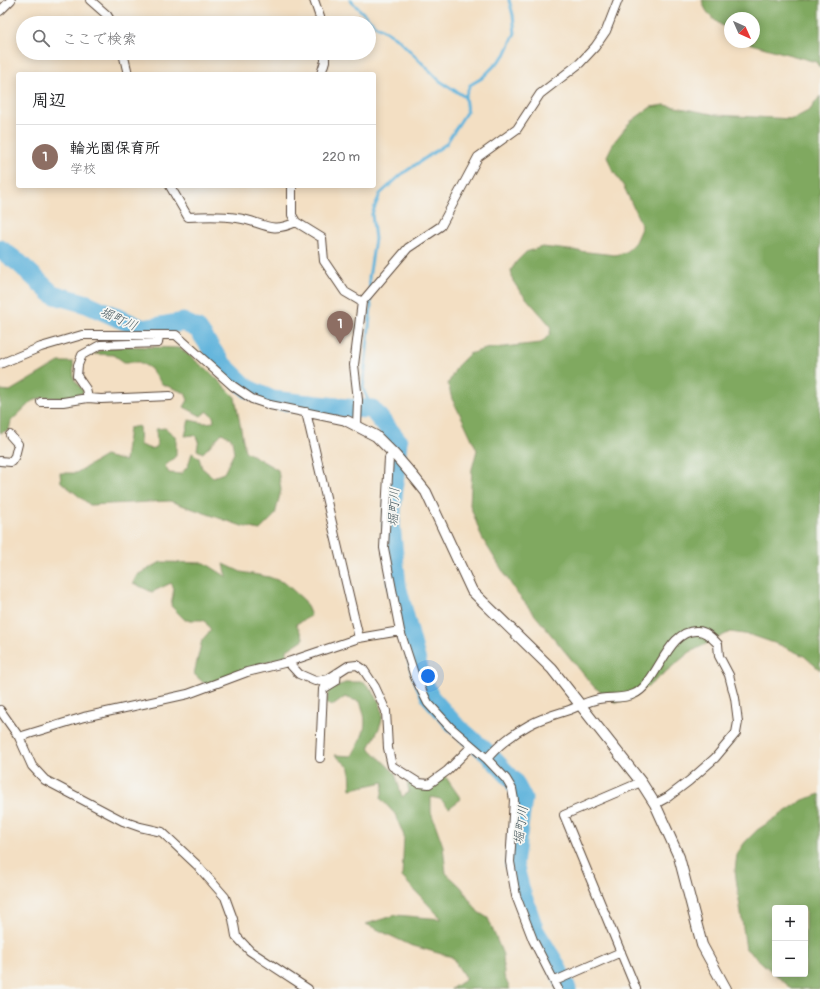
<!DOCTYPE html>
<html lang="ja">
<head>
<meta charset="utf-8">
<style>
  :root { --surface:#fff; --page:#f2f2f2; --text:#202124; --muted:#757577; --line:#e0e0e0; --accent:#d1495b }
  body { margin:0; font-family:Pangolin,"Klee One",sans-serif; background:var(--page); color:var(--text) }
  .controls { position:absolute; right:12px; bottom:12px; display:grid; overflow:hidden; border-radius:4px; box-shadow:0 2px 10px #0003 }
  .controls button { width:36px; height:36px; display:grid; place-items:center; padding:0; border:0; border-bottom:1px solid var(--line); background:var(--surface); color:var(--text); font:20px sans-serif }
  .compass { position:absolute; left:724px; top:12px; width:36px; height:36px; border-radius:50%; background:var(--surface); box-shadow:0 2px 10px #0003; rotate:135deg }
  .you { position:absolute; left:428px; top:676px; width:14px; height:14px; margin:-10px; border:3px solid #fff; border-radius:50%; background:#1a73e8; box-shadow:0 0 0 6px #1a73e833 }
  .badge { display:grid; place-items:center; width:26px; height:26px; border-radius:50%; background:var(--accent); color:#fff; font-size:13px; font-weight:700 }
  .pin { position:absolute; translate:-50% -33px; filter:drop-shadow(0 1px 2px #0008) }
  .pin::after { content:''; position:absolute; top:21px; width:14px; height:12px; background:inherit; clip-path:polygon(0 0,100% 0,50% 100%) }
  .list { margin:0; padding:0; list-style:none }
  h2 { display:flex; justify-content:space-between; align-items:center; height:52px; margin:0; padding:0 16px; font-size:17px }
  h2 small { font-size:13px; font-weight:400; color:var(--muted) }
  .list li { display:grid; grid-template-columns:26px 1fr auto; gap:12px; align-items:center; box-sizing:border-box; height:64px; padding:0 16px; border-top:1px solid var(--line) }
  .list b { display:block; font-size:15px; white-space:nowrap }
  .list p { margin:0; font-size:13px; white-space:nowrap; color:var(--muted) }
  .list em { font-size:13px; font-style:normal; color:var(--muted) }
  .icon { flex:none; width:22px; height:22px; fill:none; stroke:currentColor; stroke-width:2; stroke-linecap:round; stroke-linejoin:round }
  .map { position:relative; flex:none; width:820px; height:989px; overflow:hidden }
  .search { position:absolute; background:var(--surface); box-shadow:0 2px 10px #0003; left:16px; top:16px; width:360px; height:44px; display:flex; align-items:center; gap:10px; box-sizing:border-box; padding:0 14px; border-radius:22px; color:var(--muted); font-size:15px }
  .panel { position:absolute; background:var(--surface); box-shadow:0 2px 10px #0003; left:16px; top:72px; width:360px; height:116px; border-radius:4px }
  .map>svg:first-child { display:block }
  .forest { fill:#80a960; stroke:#5e6a3f; fill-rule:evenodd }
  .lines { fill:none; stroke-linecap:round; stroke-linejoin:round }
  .stream { stroke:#60b4dc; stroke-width:3 }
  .river { stroke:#60b4dc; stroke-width:19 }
  .minor-casing { stroke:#574537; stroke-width:10 }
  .tertiary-casing { stroke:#574537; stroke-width:12 }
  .minor { stroke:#fff; stroke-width:8 }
  .tertiary { stroke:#fff; stroke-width:10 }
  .labels { text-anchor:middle; stroke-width:3.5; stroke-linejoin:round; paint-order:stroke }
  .water-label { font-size:13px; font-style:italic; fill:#485a60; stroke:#f6f6f2 }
</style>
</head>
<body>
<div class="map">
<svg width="820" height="989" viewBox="0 0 820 989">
  <rect width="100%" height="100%" fill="#f6f6f2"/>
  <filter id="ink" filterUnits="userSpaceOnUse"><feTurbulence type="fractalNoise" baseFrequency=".025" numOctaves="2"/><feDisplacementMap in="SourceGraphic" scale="8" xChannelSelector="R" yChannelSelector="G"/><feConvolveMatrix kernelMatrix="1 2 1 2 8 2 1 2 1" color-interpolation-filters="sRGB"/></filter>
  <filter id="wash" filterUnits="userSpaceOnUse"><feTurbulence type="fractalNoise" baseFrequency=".012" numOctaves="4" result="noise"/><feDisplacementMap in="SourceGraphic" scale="16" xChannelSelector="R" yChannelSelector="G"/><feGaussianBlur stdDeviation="0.9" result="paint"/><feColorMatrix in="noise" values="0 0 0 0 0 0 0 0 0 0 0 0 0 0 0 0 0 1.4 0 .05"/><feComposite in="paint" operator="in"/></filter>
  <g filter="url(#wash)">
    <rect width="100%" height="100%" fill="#f3dfc3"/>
    <path class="forest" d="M702,0H820V68L816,62L751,44L748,42H754V18H730V31C718,23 705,15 702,0Z
      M820,96V670L804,656L780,645L751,635L730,632L690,652L635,697L627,701L615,702L594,687L516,592L482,538L470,505L472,469L477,450L462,418L452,399L448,384L457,366L469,354L485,349L541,343L550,334L551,326L519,290L513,281L511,270L517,261L526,252L542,247L615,255L626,252L635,242L642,226L624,187L612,169L607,156L614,142L630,122L651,107L665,105L717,115L793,119L810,110Z
      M118,346L180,348L213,375L235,397L245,451L278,470L281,490L275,515L260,530L242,526L170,501L90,505L61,482L60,473H76L105,456L125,461L129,428L139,426L140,445L151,449L157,447L156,429L165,428L176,437V456L165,466L169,473L181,474L188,466L192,453L199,458L202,468L213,477L224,473L234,453L232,439L222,433L203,453L197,450L199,440L194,435L185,436L189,420L204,423L214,422L213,416L207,411L201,416L184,407L188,400L185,393L162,384L150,368L139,362H124L114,355L94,354L99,351Z
      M59,362H73L74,379L84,392L70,399L45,397L32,401L11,421L9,430L0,433V390L10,391Z
      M161,562L205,563L227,577L224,564L241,572L269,577L285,583L305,601L311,616L296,624L304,639L287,650V656L254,666L206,685L194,674L202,640L211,630L204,620H185L171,606L174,588L171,583L152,592L133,583L137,575Z
      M348,682H364C373,691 384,704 382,718C381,727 373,740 369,748L395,773L402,797L409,792L407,780L418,787L430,789L445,776L461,799L449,808L440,799L431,797V812L443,846L446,873L461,887L478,912L488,918L503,955L504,976L510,989H451L466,979L452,957L410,945L366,924L396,915L442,919L402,877L404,836L395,814L381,799L384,782L351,789L350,768L335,755L352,756C363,735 370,726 360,702L345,697L334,705L326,704L329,689Z
      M820,794V989H792L746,949L735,871L737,854L745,842L757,830L803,800ZM775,908H805V974H775Z"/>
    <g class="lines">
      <path class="stream" d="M350,0L375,25L398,39L440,81L465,97
        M370,289L369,278L375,239L372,214L380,194L402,174L446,144L467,111L465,97L470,85L482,78L505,55L515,33L513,15L509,0
        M370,294L371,307L363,389L372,409"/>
      <path class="river" d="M0,249L19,263L52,294L87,304L143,329L183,322L198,329L221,363L248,389L272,400L347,408L372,409L398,441L391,524L397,586L420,673L430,697L455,725L485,751L513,780L523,799L514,864L521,891L535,931L556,965L567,989"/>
    </g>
  </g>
  <g filter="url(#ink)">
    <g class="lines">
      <defs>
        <path id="minor" d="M90,0L107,15L112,23
          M314,0L322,23
          M0,11L11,0
          M123,53L128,74
          M321,74L325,61V53
          M170,186L188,217C204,216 220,215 237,218C262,221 269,235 296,222
          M292,186V215L296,222L322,238L324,261L345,292L362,302
          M0,364L41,347L82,335H176L233,386L252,399L270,405L347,421
          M88,398L86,389L77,376L78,365L82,355L100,345L158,343L159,335
          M41,402H63L88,398L101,399L170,396
          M306,412L359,638
          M357,426L358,400L354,365L362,302L408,248L441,226L478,157L517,129L540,94L580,63L595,47L606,31L618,0
          M395,455L389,458L384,548L400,631L415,677L428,703L450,727L487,759L506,779L512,789L514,800L510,862L516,896L533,940L558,989
          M0,461L11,462L15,456L18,444L10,435
          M288,662L299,674L315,681L328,679L348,666L357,665L363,669L375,687L386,711L388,748L392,766L419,783L429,784L447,771L472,746
          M0,710L19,737L32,766L45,780L123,821L140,827L162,832L197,865L225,897L233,919L236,936L250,951L308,989
          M19,737L84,717L188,694L247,672L288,662L359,638L400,631
          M320,758L323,689L336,681L337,673
          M487,759C497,746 514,733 529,725C541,718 556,714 569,710C577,707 586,702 595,700C607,696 621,700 634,694C658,684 667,628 698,631C706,631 713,639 718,644L719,656L729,675L735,698L738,722L736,733L715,758L689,781L668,797L655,804
          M555,981L621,952
          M636,989L564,815L641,782"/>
        <path id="tertiary" d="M347,421L376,436L395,455L414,477L426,492L472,591L552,669L641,782L655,804L679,857L702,945L726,989"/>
      </defs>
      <use href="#minor" class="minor-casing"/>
      <use href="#tertiary" class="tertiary-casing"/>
      <use href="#minor" class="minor"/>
      <use href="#tertiary" class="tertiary"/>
    </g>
  </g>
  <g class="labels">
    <g class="water-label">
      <text transform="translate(119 318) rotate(24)" y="5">堀町川</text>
      <text transform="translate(393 507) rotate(-87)" y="5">堀町川</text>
      <text transform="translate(520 825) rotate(-82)" y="5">堀町川</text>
    </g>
  </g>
</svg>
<div class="controls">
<button>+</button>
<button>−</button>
</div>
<svg class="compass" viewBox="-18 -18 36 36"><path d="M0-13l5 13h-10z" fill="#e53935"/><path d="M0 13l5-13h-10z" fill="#757577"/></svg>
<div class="you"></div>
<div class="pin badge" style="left:340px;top:344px;background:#8d6e63">1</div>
<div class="search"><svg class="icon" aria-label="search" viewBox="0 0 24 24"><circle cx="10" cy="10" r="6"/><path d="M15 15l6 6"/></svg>ここで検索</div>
<section class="panel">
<h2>周辺<small></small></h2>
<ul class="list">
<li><span class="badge" style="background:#8d6e63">1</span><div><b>輪光園保育所</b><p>学校</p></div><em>220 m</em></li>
</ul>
</section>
</div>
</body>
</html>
